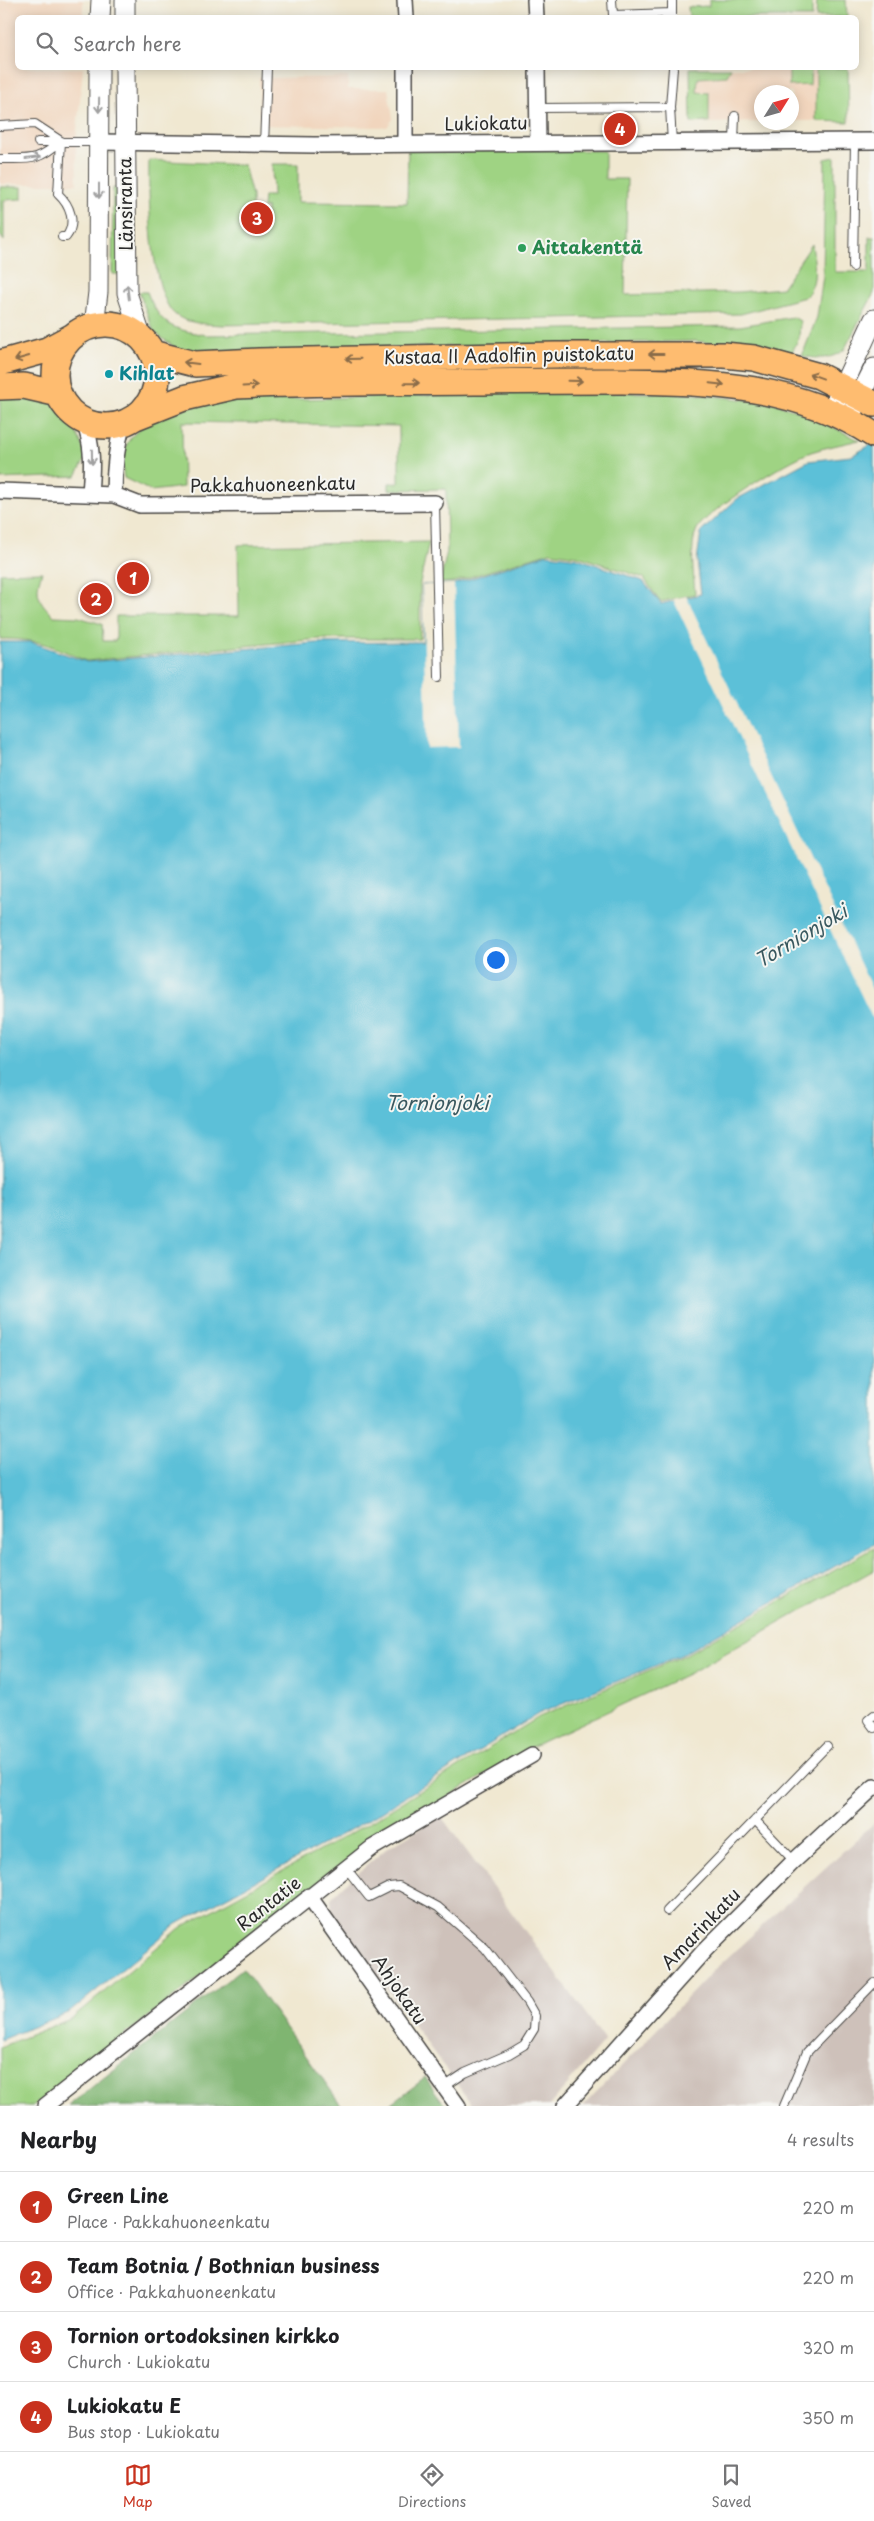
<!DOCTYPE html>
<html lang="en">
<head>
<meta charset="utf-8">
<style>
  :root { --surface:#fff; --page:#f6f6f6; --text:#202124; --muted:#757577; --line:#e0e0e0; --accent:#c8321e }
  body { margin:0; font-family:"Playpen Sans",sans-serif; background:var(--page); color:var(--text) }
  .compass { position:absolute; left:754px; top:85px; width:45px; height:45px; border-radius:50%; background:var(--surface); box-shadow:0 2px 12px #0003; rotate:53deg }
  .you { position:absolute; left:495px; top:959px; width:18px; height:18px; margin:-12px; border:4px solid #fff; border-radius:50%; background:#1a73e8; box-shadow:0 0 0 8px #1a73e833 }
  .badge { display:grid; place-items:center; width:32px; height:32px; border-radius:50%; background:var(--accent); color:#fff; font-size:16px; font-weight:700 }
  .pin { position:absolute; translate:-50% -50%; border:2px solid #fff; box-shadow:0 1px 5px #0006 }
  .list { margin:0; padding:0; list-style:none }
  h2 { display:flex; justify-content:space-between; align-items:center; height:65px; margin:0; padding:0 20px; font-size:21px }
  h2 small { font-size:16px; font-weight:400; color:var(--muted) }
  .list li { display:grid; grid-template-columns:32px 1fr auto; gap:15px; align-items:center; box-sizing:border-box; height:70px; padding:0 20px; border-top:1px solid var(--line) }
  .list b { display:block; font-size:19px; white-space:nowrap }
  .list p { margin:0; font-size:16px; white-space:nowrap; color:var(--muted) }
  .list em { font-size:16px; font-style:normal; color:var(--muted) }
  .icon { flex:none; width:28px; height:28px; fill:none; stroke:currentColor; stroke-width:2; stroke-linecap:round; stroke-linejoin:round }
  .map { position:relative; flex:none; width:874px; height:2106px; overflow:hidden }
  .search { position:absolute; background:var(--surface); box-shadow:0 2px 12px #0003; left:15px; right:15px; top:15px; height:55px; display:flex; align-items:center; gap:12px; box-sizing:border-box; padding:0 18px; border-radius:8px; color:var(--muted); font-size:19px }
  .sheet { height:345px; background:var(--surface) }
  nav { display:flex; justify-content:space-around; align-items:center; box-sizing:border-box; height:70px; border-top:1px solid var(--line); background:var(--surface); font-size:14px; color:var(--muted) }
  nav a { display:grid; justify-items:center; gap:2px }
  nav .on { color:var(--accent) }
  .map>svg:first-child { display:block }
  .built { fill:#f1d5bd }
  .industrial { fill:#cec1ba }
  .green { fill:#9fd383; stroke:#657f57 }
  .forest { fill:#7fb571; stroke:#55704e }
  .water { fill:#5bc0d8; stroke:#437682 }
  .pier { fill:#f0e8d1 }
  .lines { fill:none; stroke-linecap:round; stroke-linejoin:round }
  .service-casing { stroke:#494744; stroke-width:10 }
  .minor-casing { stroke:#494744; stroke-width:18 }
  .tertiary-casing { stroke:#494744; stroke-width:21 }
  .trunk-casing { stroke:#494744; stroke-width:28 }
  .service { stroke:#fff; stroke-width:8 }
  .minor { stroke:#fff; stroke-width:15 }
  .tertiary { stroke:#fff; stroke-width:19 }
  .trunk { stroke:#febc70; stroke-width:25 }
  .oneway { stroke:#a0a0a0 }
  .oneway2 { stroke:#8a6c4a }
  .leisure-dot { fill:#2e9e5b; stroke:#f6f6f2; stroke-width:2 }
  .culture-dot { fill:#0f9aa8; stroke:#f6f6f2; stroke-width:2 }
  .labels { text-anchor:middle; stroke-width:4; stroke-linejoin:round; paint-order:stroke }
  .street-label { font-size:18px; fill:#2b2b2b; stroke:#f6f6f2 }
  .leisure-label { font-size:18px; font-weight:bold; fill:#27864d; stroke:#f6f6f2; text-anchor:start }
  .culture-label { font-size:18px; font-weight:bold; fill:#0d838f; stroke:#f6f6f2; text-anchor:start }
  .water-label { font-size:19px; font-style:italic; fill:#39585f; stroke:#f6f6f2 }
</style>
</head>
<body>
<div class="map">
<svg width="874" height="2106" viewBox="0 0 874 2106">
  <rect width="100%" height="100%" fill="#f6f6f2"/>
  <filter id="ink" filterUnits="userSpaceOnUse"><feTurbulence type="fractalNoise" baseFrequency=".02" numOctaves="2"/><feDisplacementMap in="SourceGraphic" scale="10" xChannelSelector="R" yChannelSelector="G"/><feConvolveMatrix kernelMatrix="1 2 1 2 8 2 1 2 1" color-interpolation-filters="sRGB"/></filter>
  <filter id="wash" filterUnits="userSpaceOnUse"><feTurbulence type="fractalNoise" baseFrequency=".0096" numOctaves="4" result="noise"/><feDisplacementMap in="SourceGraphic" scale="20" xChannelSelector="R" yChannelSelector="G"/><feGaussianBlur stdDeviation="1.12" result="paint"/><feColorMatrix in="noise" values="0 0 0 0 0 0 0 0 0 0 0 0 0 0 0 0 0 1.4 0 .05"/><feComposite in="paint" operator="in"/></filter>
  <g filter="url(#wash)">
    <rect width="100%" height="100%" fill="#f0e8d1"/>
    <path class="built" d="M0,0H83V17L18,18V68H83L76,141L77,184H0Z
      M690,68H816V121H792V92H762L761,122L691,123Z
      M348,77V89H388L393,119L387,127L260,125L259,78Z"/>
    <path class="industrial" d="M441,1816L605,2040L549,2106H473L332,1914L331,1898L343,1886L387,1848Z
      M874,1823V2106H583L715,1969Z"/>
    <path class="green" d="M709,0H812V17H689L688,7L709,6Z
      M817,0H846L847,17H816Z
      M690,68H731L727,76L698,78L697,92L709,93V122L691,123Z
      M789,68H811L810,85L789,86Z
      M816,68H848L849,122L816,121Z
      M408,146L605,151V179H627L625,295L739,292L782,288L812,244C814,262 819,283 805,297L741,314L222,325C208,324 189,324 177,316C150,299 148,191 149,160L244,165L252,196V208H248V227H250V235H264V227H266L267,208H263L264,196H273L272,164H298V202L407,203Z
      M835,157V272H869V237H874V293L844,350C830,360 818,359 802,356L817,317L823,276L825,159Z
      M0,187H22V199L4,200V241L0,235Z
      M113,188H120L119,274H112Z
      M139,292H147C161,326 171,329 206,335L740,326L793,317L800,321L799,338L791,354L696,341L202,352L177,349L154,332Z
      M559,391L694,394L775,403L806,414L859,440C843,444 826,447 811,452C788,460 709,509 697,529C689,544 694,577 695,594L660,602L644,578L578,556L550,552L454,582L440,583L447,551L446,489L389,490V483H399V426L182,422L183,487L151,491L124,478C113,425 165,414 206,402Z
      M0,394L47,398C66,417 80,432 86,458L76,476L0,479Z
      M429,542L420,583V639H319L86,661C51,645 38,639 0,639V573L42,572C34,593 38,601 54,616L78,617L102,624L103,641H116V616H239L238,545Z
      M874,1548V1570L690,1673L527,1749L371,1844L33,2106H0V2047L73,2018L180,1928L369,1823L539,1717L683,1656Z"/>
    <path class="forest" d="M243,1968L342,2106H68Z
      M425,2078L446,2106H388Z"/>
    <path class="water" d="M874,443V1544L681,1655L538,1714L368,1820L177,1924L70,2012L0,2040V642H31L87,662L315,643L423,642L422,585L454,584L547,554L577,558L643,581L661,604L701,594L697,560L701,532L737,499L808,461L851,456Z"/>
    <path class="pier" d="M454,584L459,747L427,748L422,585Z
      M686,596L874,993V1022L673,599Z"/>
  </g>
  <g filter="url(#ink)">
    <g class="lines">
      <defs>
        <path id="service" d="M612,0L613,15L672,13
          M672,0V18
          M537,108L670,107
          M0,126L35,124L61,141
          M61,141L58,194C70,205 77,223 66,237H62
          M38,142H98
          M734,142L735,116
          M672,143L670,107L673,68
          M264,145L267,68
          M0,159C31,159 37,162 61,141
          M853,267L855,140
          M435,503L439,677
          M874,1715L868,1720L874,1728
          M755,1820L794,1861
          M346,1868L369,1897L389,1887L399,1886L438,1907L485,1948L527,2002L535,2016L534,2029L524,2045L509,2054L465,2073L444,2087
          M667,1911L827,1746
          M784,2106L807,2052L874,1983"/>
        <path id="minor" d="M405,0L406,18
          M535,0L536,18
          M537,68L538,142
          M98,142L314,145L874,141
          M405,144V68
          M83,420C94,445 92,468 90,494
          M0,491L114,495L140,505L435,503
          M114,495C114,470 116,447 123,423
          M309,1896L458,2106
          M45,2106L372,1848L532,1755
          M565,2106L705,1950L794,1861L874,1787"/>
        <path id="tertiary" d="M100,18L101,0
          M125,18V0
          M125,68L127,293L142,339
          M94,326L98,292L99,68
          M854,408L874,368
          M831,412L874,319"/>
        <path id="trunk" d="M55 375a51 51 0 1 1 102 0a51 51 0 1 1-102 0Z
          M152,353L195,364L259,361L556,355H724L754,358L819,376L874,404
          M0,363L47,350L73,336
          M0,387L24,386L59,394
          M136,417L184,398L236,386C315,382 395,383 474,382C524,381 573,381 622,381C711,382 797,385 874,435"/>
      </defs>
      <use href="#service" class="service-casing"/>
      <use href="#minor" class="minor-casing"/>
      <use href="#tertiary" class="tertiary-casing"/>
      <use href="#trunk" class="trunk-casing"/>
      <use href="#service" class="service"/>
      <use href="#minor" class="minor"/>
      <use href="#tertiary" class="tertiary"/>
      <use href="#trunk" class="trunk"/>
    </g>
    <defs><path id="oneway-shaft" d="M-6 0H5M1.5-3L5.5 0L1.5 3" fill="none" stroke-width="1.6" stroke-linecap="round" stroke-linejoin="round" transform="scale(1.25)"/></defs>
    <g class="oneway">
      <use href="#oneway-shaft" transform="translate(99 105) rotate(91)"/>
      <use href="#oneway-shaft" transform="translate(33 158) rotate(-8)"/>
      <use href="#oneway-shaft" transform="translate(99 191) rotate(90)"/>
      <use href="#oneway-shaft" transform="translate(128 292) rotate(-97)"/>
      <use href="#oneway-shaft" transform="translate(92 457) rotate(89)"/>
    </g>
    <g class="oneway2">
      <use href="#oneway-shaft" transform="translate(656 354) rotate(180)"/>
      <use href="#oneway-shaft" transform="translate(22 358) rotate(164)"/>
      <use href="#oneway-shaft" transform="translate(353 359) rotate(179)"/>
      <use href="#oneway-shaft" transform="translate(191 363) rotate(-173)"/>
      <use href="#oneway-shaft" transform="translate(816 376) rotate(-160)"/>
      <use href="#oneway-shaft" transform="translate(575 381) rotate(1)"/>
      <use href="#oneway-shaft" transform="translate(412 383) rotate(-1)"/>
      <use href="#oneway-shaft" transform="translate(717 384) rotate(6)"/>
      <use href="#oneway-shaft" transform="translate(250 386) rotate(-3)"/>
    </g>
  </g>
  <circle class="leisure-dot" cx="522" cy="248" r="5"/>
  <circle class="culture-dot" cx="109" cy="374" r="5"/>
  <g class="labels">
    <g class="street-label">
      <text transform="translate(486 124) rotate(-1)" y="6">Lukiokatu</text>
      <text transform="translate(126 204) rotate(-91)" y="6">Länsiranta</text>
      <text transform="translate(509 356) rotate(-1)" y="6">Kustaa II Aadolfin puistokatu</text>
      <text transform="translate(273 485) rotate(-1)" y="6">Pakkahuoneenkatu</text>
      <text transform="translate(269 1904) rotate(-38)" y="6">Rantatie</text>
      <text transform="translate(701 1929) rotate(-46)" y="6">Amarinkatu</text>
      <text transform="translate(399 1990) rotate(55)" y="6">Ahjokatu</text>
    </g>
    <g class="leisure-label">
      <text x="532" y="254">Aittakenttä</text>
    </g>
    <g class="culture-label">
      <text x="119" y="380">Kihlat</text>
    </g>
    <g class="water-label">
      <text transform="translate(801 936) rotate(-31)" y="7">Tornionjoki</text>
      <text x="437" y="1110">Tornionjoki</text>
    </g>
  </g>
</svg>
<svg class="compass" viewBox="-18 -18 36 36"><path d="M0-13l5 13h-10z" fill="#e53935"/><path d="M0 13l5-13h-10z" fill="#757577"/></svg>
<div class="you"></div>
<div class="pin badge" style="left:133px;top:578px">1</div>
<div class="pin badge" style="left:96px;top:599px">2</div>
<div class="pin badge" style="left:257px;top:218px">3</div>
<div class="pin badge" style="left:620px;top:129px">4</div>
<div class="search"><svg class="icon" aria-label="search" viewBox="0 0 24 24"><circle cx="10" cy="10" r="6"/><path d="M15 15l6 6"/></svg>Search here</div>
</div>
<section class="sheet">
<h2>Nearby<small>4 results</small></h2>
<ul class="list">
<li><span class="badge">1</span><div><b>Green Line</b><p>Place · Pakkahuoneenkatu</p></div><em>220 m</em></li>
<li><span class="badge">2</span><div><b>Team Botnia / Bothnian business</b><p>Office · Pakkahuoneenkatu</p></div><em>220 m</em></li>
<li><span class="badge">3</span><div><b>Tornion ortodoksinen kirkko</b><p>Church · Lukiokatu</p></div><em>320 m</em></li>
<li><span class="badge">4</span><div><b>Lukiokatu E</b><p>Bus stop · Lukiokatu</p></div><em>350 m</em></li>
</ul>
</section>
<nav>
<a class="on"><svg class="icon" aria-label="map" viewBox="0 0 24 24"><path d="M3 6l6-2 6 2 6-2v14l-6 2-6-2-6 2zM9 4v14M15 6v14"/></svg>Map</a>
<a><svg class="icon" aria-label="directions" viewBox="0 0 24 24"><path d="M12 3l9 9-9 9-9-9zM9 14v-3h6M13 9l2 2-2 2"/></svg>Directions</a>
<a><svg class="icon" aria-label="saved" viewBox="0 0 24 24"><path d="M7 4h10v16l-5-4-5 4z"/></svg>Saved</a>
</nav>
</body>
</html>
